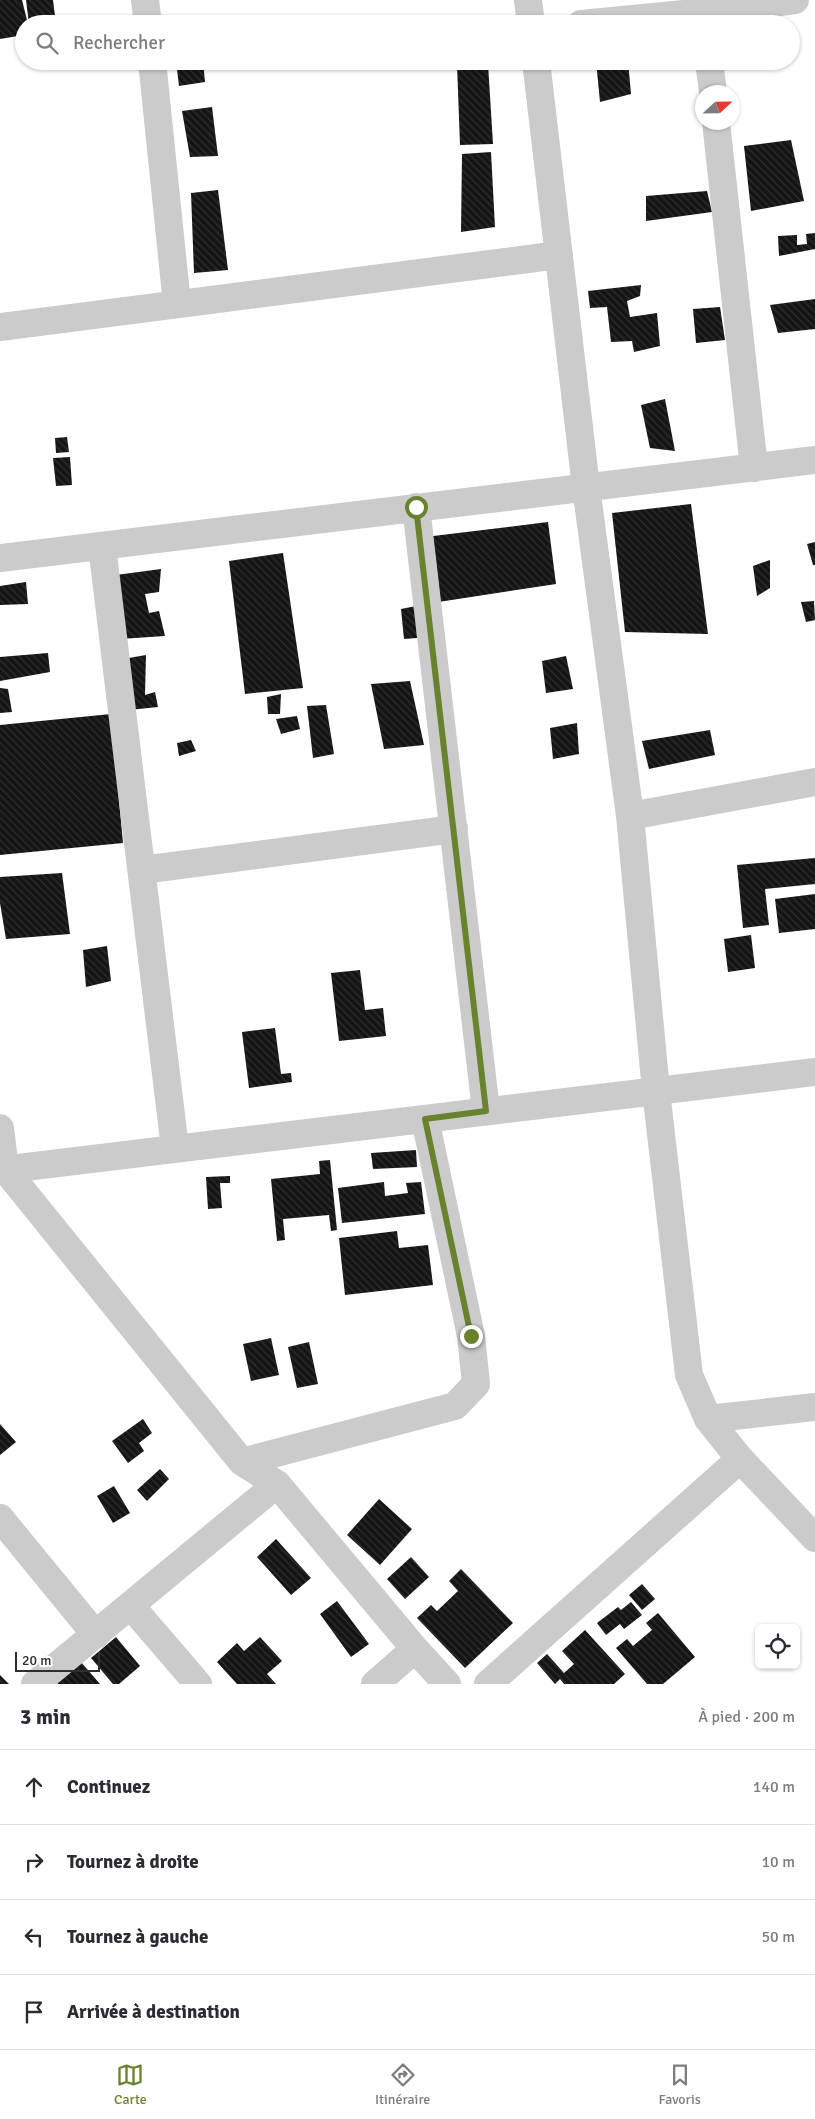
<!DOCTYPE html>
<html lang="fr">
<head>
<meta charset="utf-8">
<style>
  :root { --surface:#fff; --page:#f2f2f3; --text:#2b2b33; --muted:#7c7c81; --line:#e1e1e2; --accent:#69822e }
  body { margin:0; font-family:Signika,sans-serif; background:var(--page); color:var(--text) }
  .controls { position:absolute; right:15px; bottom:15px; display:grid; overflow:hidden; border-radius:8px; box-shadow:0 1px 4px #0004 }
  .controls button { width:45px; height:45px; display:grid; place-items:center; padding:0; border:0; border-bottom:1px solid var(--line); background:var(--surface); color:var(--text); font:25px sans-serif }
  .compass { position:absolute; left:695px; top:85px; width:45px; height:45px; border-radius:50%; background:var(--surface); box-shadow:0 1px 4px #0004; rotate:68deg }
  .scale { position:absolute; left:15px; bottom:12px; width:85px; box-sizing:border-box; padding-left:5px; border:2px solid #2e2e2e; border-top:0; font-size:14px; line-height:18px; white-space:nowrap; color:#2e2e2e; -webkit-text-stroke:4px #fff; paint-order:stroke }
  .stop { position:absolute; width:15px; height:15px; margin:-11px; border:4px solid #69822e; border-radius:50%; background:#fff }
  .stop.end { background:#69822e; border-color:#fff; box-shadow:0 1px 5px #0008 }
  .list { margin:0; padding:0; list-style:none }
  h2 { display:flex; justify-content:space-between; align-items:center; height:65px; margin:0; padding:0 20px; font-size:21px }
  h2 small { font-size:16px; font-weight:400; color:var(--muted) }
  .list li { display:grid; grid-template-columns:32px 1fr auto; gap:15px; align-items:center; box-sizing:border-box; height:75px; padding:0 20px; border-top:1px solid var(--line) }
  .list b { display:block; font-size:19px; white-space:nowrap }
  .list em { font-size:16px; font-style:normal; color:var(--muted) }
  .icon { flex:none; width:28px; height:28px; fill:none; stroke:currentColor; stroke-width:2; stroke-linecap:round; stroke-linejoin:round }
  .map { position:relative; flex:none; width:815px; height:1684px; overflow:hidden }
  .search { position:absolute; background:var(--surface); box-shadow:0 1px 4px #0004; left:15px; right:15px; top:15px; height:55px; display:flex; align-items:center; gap:12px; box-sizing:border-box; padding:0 18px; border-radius:28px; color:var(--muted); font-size:19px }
  .sheet { height:365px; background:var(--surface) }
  nav { display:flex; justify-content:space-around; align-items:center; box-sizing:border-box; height:70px; border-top:1px solid var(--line); background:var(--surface); font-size:14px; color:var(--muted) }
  nav a { display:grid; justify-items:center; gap:2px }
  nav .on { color:var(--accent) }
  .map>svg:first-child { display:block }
  .building { fill:url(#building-back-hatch) }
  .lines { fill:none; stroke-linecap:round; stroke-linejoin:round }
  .minor { stroke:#cbcbcb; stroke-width:28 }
  .route { stroke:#69822e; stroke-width:6 }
</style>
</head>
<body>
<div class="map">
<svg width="815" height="1684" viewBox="0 0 815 1684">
  <defs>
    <pattern id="building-back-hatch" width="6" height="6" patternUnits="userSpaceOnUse" patternTransform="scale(1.25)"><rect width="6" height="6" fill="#151515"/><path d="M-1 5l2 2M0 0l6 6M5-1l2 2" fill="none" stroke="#2f2f2f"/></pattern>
  </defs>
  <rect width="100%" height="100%" fill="#fff"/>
  <path class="building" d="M0,0H22L28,24H24V35L0,39Z
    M26,0H53L56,24H29Z
    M176,61H203L205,82L179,86Z
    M596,61H628L631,94L600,102Z
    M457,64H488L493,144L460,145Z
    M212,107L218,156L190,157L182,111Z
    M791,140L804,201L751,211L744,146Z
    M491,152L495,227L461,232L462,154Z
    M218,190L228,270L194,273L191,193Z
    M707,191L712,212L646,221V196Z
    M815,233V249L779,256L778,236L797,235V245L807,244L806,234Z
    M641,285L640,296L627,301L630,317L657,313L660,346L634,352L632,341L611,342L607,307L590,308L588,291Z
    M815,299V329L778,333L770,305Z
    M720,307L725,340L696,343L693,309Z
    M665,399L675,451L650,448L641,405Z
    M67,437L69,452L56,453L55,438Z
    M70,457L72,485L56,486L53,458Z
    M691,504L708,634L625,632L612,513Z
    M548,522L556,584L432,603L425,537Z
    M815,542V565H813L807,544Z
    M283,553L303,688L245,694L229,561Z
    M770,560V588L757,596L753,566Z
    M161,569L159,592L145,594L149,613L159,611L165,636L120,639L116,575Z
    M26,582L28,604L0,605V586Z
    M814,601L815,620L806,622L801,602Z
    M416,606L417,638L404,639L401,609Z
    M48,653L50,672L0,681V657Z
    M146,655L145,695L155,692L158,707L129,710L123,659Z
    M566,656L573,689L546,693L542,661Z
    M410,681L424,745L384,749L371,684Z
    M0,688L8,689L12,712L0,713Z
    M281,694L280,714H268L267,697Z
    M326,705L334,754L313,758L307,706Z
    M111,714L123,843L0,855V725Z
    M297,716L300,729L281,734L276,719Z
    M577,723L579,754L553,759L550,728Z
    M710,730L715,755L649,769L642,741Z
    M191,740L196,751L179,756L177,743Z
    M815,858V884L765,889L769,925L743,928L737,865Z
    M62,873L70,934L6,939L0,903V877Z
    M815,894V929L779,933L775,899Z
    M751,935L755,968L728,972L724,939Z
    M107,946L111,981L86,987L83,950Z
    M360,970L365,1010L383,1008L386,1036L339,1041L331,973Z
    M275,1028L281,1074L291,1073L292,1082L249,1088L242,1032Z
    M416,1150L417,1167L373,1169L371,1153Z
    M330,1160L337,1230L331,1231L329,1215L283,1219L285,1240L277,1241L271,1179L320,1174L319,1161Z
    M230,1176V1183H220L222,1208L208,1209L206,1177Z
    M384,1182L385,1196L408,1193L406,1183L421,1182L425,1214L342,1223L338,1188Z
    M397,1231L399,1248L428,1245L433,1285L345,1295L339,1238Z
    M271,1338L279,1375L251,1381L243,1344Z
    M309,1342L318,1384L297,1388L288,1347Z
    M143,1419L152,1433L139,1443L144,1451L128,1463L112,1441Z
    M0,1424L16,1442L0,1455Z
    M160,1469L169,1479L147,1501L137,1490Z
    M114,1486L130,1513L113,1523L97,1496Z
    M379,1499L412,1529L380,1565L347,1535Z
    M276,1539L311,1578L291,1595L257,1557Z
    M411,1557L429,1577L405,1599L387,1579Z
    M461,1569L513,1623L465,1668L417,1618L431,1605L437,1611L458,1591L449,1581Z
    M642,1584L655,1599L642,1610L629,1595Z
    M337,1601L369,1644L351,1657L320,1614Z
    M631,1602L642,1615L624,1629L620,1624L606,1635L597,1623L618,1607L621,1610Z
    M658,1613L695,1657L663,1684H647L616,1648L627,1639L633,1646L652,1630L646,1623Z
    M585,1630L625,1674L614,1684H564L560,1679L555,1684L537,1663L547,1654L564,1673L574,1664L562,1651Z
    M116,1637L140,1666L119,1684H113L91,1658Z
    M260,1637L282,1661L267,1674L276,1684H237L217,1662L237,1643L244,1651Z
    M81,1662L100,1684H58L57,1682Z
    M0,1675L9,1684H0Z"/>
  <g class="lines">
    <path class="minor" d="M145,0L148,24
      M528,0L531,24
      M581,24L704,12L795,0
      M152,61L177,304
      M536,61L586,487L630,816L656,1091L689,1375L708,1419L740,1459L815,1538
      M709,61L713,92
      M716,122L754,468
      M0,327L559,255
      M416,507L486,1111
      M102,546L175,1148
      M0,558L815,460
      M630,816L815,782
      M142,870L454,829
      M0,1128L5,1169L242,1462L277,1484L415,1649L447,1684
      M0,1170L815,1072
      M708,1419L815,1407
      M242,1462L455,1406L476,1384L471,1336L425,1119
      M0,1518L96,1635
      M131,1606L198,1684
      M35,1684L277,1484
      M375,1684L415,1649
      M488,1684L740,1459"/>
  </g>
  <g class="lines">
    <path class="route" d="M416,507L486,1111L425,1119L471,1336"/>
  </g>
</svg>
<div class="controls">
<button><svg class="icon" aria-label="locate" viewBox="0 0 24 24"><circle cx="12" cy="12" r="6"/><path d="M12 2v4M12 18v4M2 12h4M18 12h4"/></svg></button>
</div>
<svg class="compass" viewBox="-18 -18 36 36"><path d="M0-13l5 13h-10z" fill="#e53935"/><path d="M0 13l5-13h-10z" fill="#7c7c81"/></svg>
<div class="scale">20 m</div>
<div class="stop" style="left:416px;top:507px"></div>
<div class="stop end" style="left:471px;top:1336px"></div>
<div class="search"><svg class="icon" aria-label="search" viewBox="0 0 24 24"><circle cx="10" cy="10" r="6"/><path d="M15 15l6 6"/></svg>Rechercher</div>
</div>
<section class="sheet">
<h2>3 min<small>À pied · 200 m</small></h2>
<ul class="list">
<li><svg class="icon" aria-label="ahead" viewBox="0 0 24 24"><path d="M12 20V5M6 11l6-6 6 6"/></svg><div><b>Continuez</b></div><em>140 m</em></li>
<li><svg class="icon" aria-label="right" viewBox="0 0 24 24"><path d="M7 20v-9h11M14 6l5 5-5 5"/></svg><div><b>Tournez à droite</b></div><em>10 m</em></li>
<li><svg class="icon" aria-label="left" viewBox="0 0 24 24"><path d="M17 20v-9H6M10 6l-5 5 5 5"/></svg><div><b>Tournez à gauche</b></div><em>50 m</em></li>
<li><svg class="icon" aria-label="arrive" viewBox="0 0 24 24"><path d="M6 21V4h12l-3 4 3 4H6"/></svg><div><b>Arrivée à destination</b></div></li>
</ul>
</section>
<nav>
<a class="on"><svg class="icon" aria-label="map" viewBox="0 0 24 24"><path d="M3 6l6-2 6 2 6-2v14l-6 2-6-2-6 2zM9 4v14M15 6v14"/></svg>Carte</a>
<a><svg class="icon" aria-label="directions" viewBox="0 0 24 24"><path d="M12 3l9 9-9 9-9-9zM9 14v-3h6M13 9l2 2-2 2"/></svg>Itinéraire</a>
<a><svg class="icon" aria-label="saved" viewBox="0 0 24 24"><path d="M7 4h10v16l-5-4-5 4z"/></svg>Favoris</a>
</nav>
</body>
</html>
